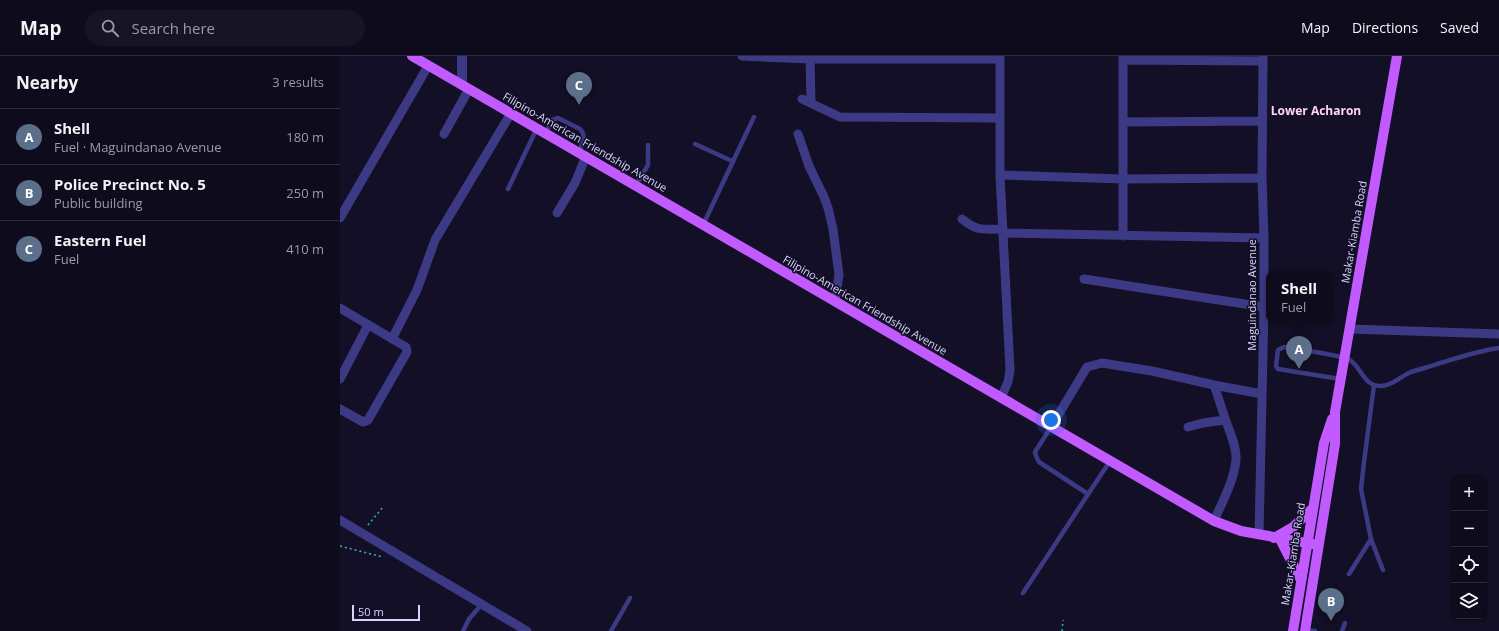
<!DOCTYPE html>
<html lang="en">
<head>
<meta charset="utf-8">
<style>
  :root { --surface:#0e0b1c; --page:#171425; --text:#f1f3f6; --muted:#9b9ba3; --line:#2e2b3b; --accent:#00e5ff }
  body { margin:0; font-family:"Open Sans",sans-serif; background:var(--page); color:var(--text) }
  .controls { position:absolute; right:12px; bottom:12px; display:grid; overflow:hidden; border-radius:8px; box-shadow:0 1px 3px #0004 }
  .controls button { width:36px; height:36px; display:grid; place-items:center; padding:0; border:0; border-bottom:1px solid var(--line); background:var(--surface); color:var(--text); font:20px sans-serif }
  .scale { position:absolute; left:12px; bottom:10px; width:68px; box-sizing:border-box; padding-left:4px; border:2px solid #d9d4ff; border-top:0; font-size:11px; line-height:14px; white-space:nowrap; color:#d9d4ff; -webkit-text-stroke:3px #130f26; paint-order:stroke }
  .you { position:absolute; left:711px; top:364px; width:14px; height:14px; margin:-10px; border:3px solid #fff; border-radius:50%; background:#1a73e8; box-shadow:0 0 0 6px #1a73e833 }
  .badge { display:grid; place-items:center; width:26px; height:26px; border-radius:50%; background:var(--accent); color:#fff; font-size:13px; font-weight:700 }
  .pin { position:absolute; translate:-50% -33px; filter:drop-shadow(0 1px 2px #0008) }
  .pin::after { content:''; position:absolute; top:21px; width:14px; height:12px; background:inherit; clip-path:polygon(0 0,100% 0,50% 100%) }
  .popup { position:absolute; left:926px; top:215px; width:66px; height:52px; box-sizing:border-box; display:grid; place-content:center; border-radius:8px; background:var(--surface); filter:drop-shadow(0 1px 3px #0005); font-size:13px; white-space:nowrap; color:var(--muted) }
  .popup b { font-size:15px; color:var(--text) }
  .popup::after { content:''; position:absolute; left:50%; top:100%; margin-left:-8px; border:8px solid transparent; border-top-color:var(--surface) }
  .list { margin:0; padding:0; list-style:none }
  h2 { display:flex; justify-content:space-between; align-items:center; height:52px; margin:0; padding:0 16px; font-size:17px }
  h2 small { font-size:13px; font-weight:400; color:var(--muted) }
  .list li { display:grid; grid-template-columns:26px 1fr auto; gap:12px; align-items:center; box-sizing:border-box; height:56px; padding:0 16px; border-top:1px solid var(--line) }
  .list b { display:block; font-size:15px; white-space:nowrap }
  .list p { margin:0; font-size:13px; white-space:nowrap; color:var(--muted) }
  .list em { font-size:13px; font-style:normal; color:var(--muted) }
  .icon { flex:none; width:22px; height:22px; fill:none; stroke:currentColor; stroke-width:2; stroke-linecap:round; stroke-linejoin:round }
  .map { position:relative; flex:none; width:1159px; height:575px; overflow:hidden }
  header { display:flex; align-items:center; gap:24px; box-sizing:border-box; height:56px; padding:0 20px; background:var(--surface); border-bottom:1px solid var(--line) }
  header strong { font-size:19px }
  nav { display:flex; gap:22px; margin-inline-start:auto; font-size:14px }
  .search { width:280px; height:36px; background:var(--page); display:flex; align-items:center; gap:10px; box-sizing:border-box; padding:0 14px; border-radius:22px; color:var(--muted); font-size:15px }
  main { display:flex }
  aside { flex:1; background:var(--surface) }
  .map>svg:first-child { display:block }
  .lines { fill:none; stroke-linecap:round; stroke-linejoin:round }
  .path { stroke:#2fb8b0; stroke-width:1.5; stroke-dasharray:2 3; stroke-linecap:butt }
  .service { stroke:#3d3a85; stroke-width:4.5 }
  .minor { stroke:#3d3a85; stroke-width:9 }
  .tertiary { stroke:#3d3a85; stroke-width:10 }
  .primary { stroke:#c25bff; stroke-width:10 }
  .labels { text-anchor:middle; stroke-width:3; stroke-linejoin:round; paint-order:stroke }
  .street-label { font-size:11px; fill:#d9d4ff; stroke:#130f26 }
  .neighbourhood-label { font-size:12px; font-weight:bold; fill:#ffd6f0; stroke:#130f26 }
</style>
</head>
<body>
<header>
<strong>Map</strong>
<div class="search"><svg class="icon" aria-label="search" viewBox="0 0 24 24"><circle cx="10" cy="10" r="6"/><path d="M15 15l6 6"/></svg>Search here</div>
<nav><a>Map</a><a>Directions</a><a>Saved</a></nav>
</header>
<main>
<aside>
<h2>Nearby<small>3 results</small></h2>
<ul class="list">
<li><span class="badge" style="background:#5c6f8a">A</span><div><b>Shell</b><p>Fuel · Maguindanao Avenue</p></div><em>180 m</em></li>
<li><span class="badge" style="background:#5c6f8a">B</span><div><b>Police Precinct No. 5</b><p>Public building</p></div><em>250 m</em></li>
<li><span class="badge" style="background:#5c6f8a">C</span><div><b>Eastern Fuel</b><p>Fuel</p></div><em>410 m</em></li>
</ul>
</aside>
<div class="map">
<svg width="1159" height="575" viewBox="0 0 1159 575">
  <rect width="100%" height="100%" fill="#130f26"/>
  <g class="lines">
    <path class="path" d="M28,469L43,451
      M0,490L43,501
      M722,575L723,564"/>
    <path class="service" d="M206,77L212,64L218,62L240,73C247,80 242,88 239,96
      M355,88L392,105
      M296,129L308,109V89
      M168,133L197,72
      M363,169L414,61
      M1000,323L938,313L936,310L938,294L944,291C958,294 1000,298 1010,304C1022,312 1023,330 1041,330C1052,330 1061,320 1071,316C1080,313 1089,311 1097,308C1118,302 1137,295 1159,292
      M1034,329L1024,406L1021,433L1031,483L1043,514
      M711,371L695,396L696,400L699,406L748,438
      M1009,518L1031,483
      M683,537L770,405
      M965,574L975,575
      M123,575L129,563L142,548
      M271,575L290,542
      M1002,575L1005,567"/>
    <path class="minor" d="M402,0L470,3H660
      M470,0L471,47
      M660,0V119L670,314L668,326L661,342
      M783,4L923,5
      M462,43L500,61L660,62
      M783,66L922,65
      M104,78L129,33
      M458,78L469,110L484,141L488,152L493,173L499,219L495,245
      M660,119L783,123L922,122
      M217,157L235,127L246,100
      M0,162L88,10
      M622,163C638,176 643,173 663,173
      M664,177L924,182
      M783,180V0
      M744,223L924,251
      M0,252L66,291L67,296L28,364L23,366L0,353
      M1010,273L1159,278
      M52,283L77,234L95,184L171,57
      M0,323L28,269
      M711,371L747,311L762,307L812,315L874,329
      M848,371L863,367L885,364
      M0,464L187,575
      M874,465C882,446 894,425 896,404C897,390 889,375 885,362C881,351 878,340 874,329L922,338
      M919,479L924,251V182L922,122L923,0"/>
    <path class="tertiary" d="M122,0V28"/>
    <path class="primary" d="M72,0L874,465L901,475L978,489
      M934,482L953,471L973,452
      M940,483L961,524
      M953,575L984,387L992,363
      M965,575L995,388V356L1057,0"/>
  </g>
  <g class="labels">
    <g class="street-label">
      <text transform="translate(245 86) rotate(30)" y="4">Filipino-American Friendship Avenue</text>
      <text transform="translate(1014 176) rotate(-80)" y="4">Makar-Kiamba Road</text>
      <text transform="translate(912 239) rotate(-90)" y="4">Maguindanao Avenue</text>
      <text transform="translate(525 249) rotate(30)" y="4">Filipino-American Friendship Avenue</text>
      <text transform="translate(953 498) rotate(-81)" y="4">Makar-Kiamba Road</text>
    </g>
    <g class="neighbourhood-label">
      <text x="976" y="59">Lower Acharon</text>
    </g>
  </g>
</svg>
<div class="controls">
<button>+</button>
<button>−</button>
<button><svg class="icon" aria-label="locate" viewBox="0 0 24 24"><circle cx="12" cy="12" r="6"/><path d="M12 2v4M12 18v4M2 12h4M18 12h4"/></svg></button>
<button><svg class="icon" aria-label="layers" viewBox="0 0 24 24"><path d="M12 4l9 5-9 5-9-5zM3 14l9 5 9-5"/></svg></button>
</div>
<div class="scale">50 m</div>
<div class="you"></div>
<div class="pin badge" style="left:959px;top:313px;background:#5c6f8a">A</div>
<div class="popup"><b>Shell</b>Fuel</div>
<div class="pin badge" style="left:991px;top:565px;background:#5c6f8a">B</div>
<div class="pin badge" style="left:239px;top:49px;background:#5c6f8a">C</div>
</div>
</main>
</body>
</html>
